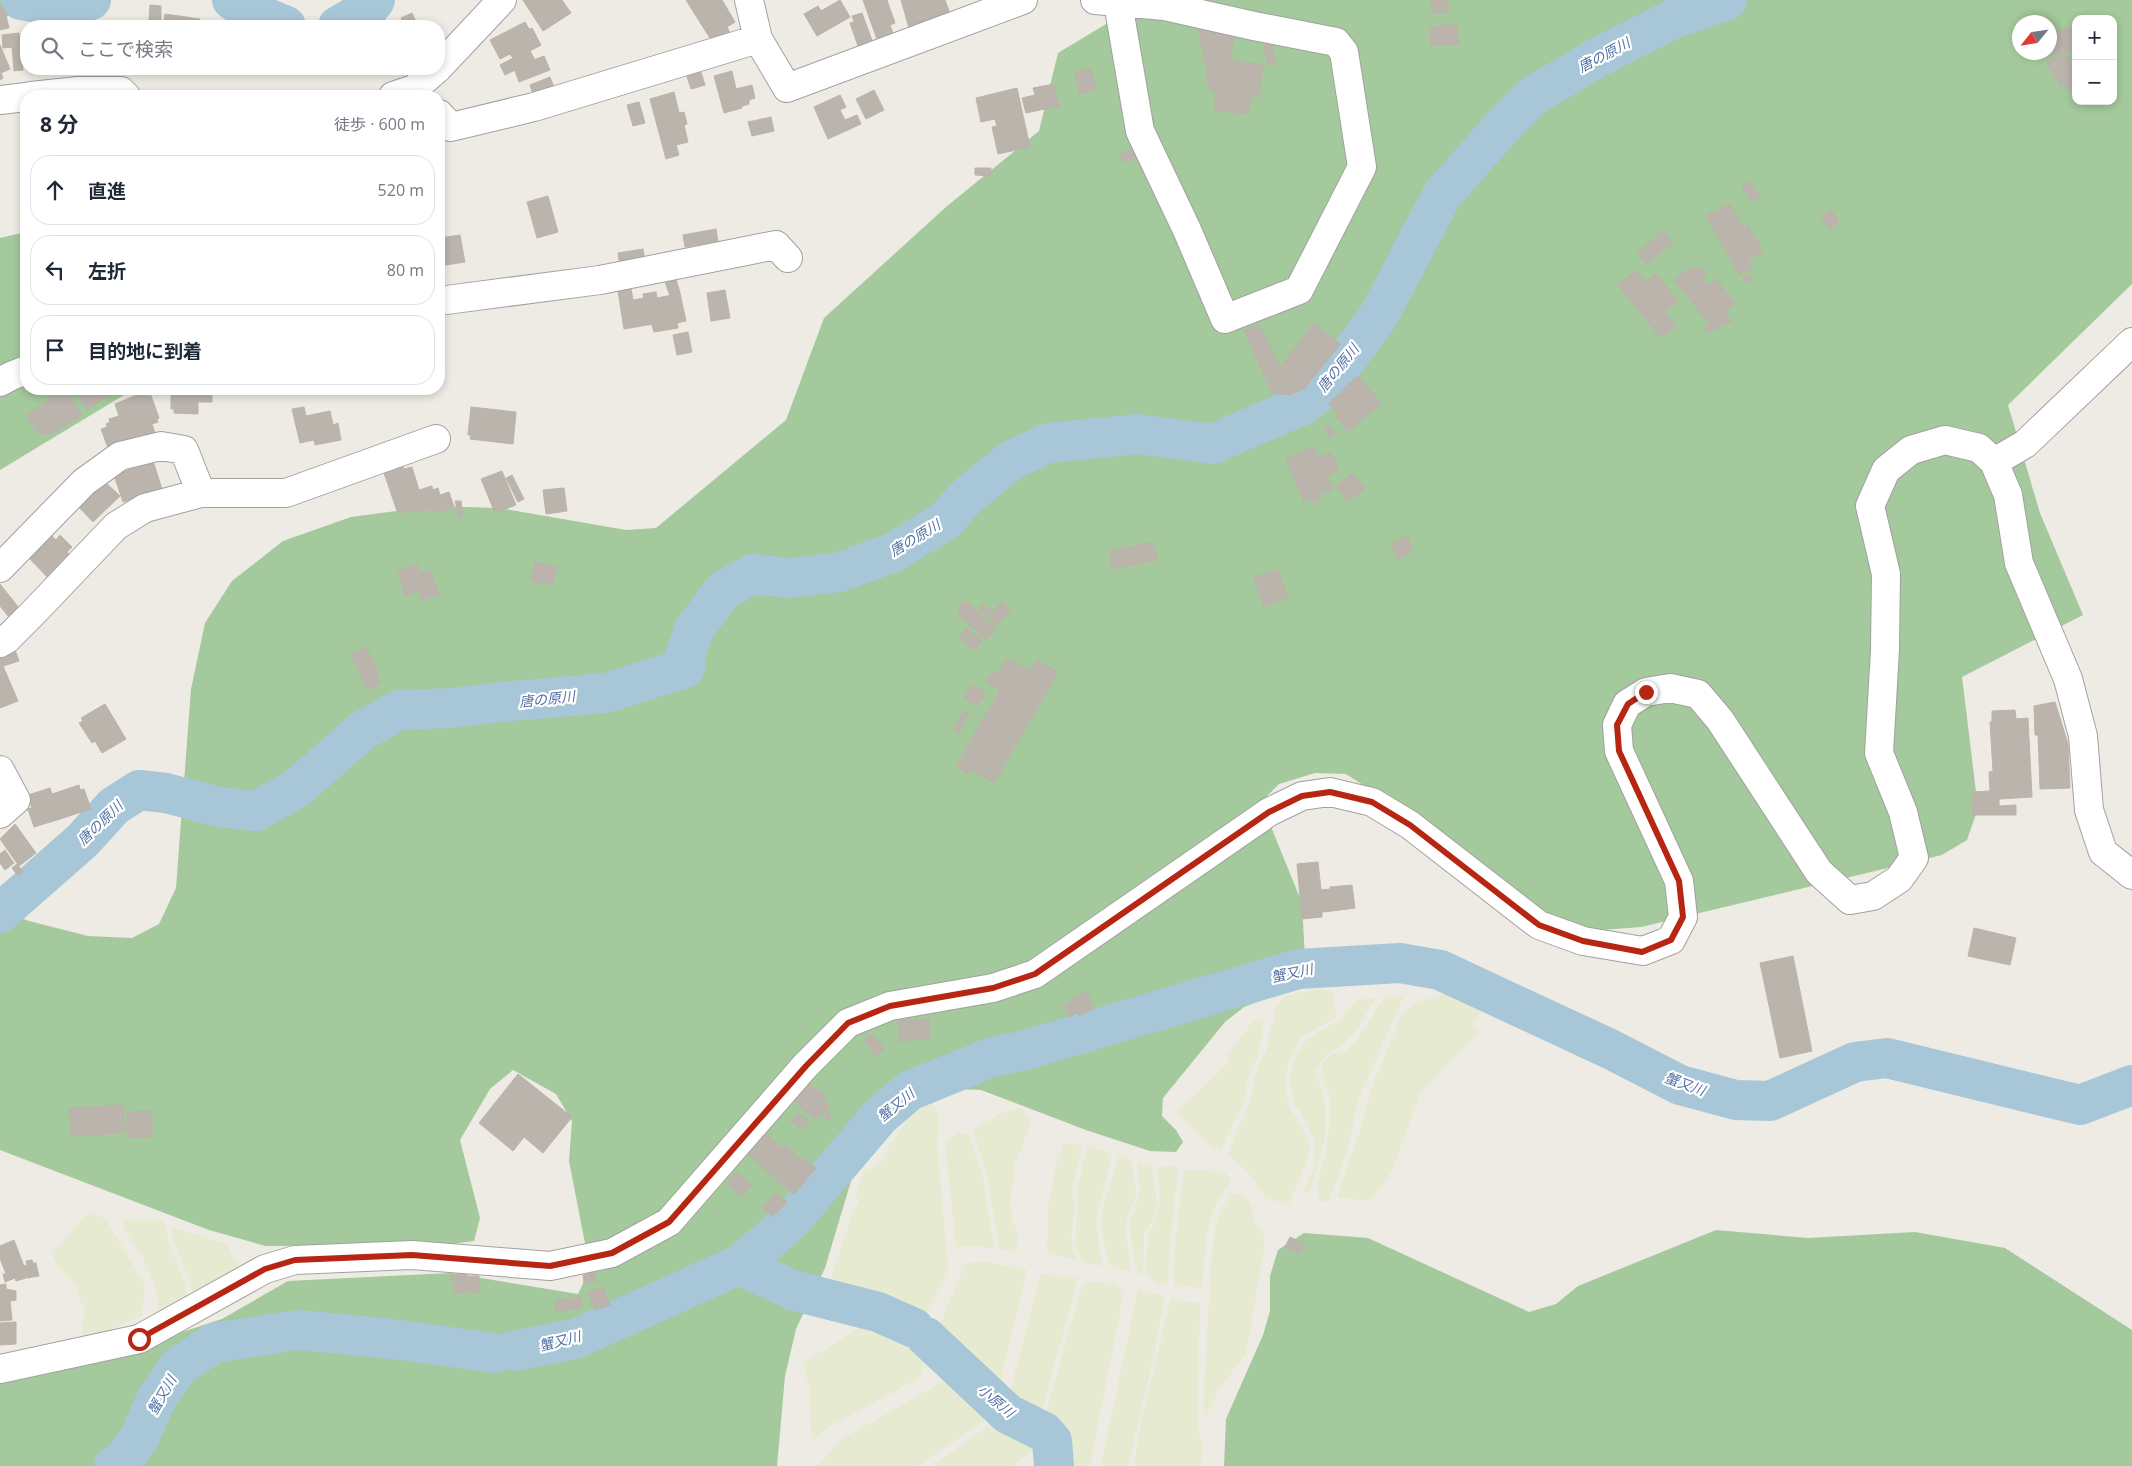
<!DOCTYPE html>
<html lang="ja">
<head>
<meta charset="utf-8">
<style>
  :root { --surface:#fff; --page:#f6f6f7; --text:#1f2937; --muted:#747a83; --line:#e0e1e3 }
  body { margin:0; font-family:"Open Sans","Noto Sans JP",sans-serif; background:var(--page); color:var(--text) }
  .controls { position:absolute; right:15px; top:15px; display:grid; overflow:hidden; border-radius:10px; box-shadow:0 2px 8px #0003 }
  .controls button { width:45px; height:45px; display:grid; place-items:center; padding:0; border:0; border-bottom:1px solid var(--line); background:var(--surface); color:var(--text); font:25px sans-serif }
  .compass { position:absolute; left:2012px; top:15px; width:45px; height:45px; border-radius:50%; background:var(--surface); box-shadow:0 2px 8px #0003; rotate:240deg }
  .stop { position:absolute; width:15px; height:15px; margin:-11px; border:4px solid #b72612; border-radius:50%; background:#fff }
  .stop.end { background:#b72612; border-color:#fff; box-shadow:0 1px 5px #0008 }
  .list { margin:0; padding:0; list-style:none }
  h2 { display:flex; justify-content:space-between; align-items:center; height:65px; margin:0; padding:0 20px; font-size:21px }
  h2 small { font-size:16px; font-weight:400; color:var(--muted) }
  .list li { display:grid; grid-template-columns:32px 1fr auto; gap:15px; align-items:center; box-sizing:border-box; height:70px; margin:0 10px 10px; padding:0 10px; border:1px solid var(--line); border-radius:20px }
  .list b { display:block; font-size:19px; white-space:nowrap }
  .list em { font-size:16px; font-style:normal; color:var(--muted) }
  .icon { flex:none; width:28px; height:28px; fill:none; stroke:currentColor; stroke-width:2; stroke-linecap:round; stroke-linejoin:round }
  .map { position:relative; flex:none; width:2132px; height:1466px; overflow:hidden }
  .search { position:absolute; background:var(--surface); box-shadow:0 2px 8px #0003; left:20px; top:20px; width:425px; height:55px; display:flex; align-items:center; gap:12px; box-sizing:border-box; padding:0 18px; border-radius:20px; color:var(--muted); font-size:19px }
  .panel { position:absolute; background:var(--surface); box-shadow:0 2px 8px #0003; left:20px; top:90px; width:425px; height:305px; border-radius:20px }
  .map>svg:first-child { display:block }
  .farmland { fill:#e5ead0 }
  .forest { fill:#a4c99c; fill-rule:evenodd }
  .lines { fill:none; stroke-linecap:round; stroke-linejoin:round }
  .river { stroke:#a7c6d7; stroke-width:40 }
  .building { fill:#bab4ad; stroke:#bdb3a7 }
  .minor-casing { stroke:#a1a1a1; stroke-width:30 }
  .minor { stroke:#fff; stroke-width:28 }
  .route { stroke:#b72612; stroke-width:6 }
  .labels { text-anchor:middle; stroke-width:4.5; stroke-linejoin:round; paint-order:stroke }
  .water-label { font-size:14px; font-style:italic; fill:#5271a3; stroke:#fff }
</style>
</head>
<body>
<div class="map">
<svg width="2132" height="1466" viewBox="0 0 2132 1466">
  <rect width="100%" height="100%" fill="#edebe3"/>
  <path class="farmland" d="M1319,989L1332,990L1336,1017L1300,1038L1290,1058L1285,1077L1288,1105L1302,1128L1310,1146L1306,1163L1288,1206L1264,1196L1251,1175L1228,1155L1253,1092L1254,1080L1260,1062L1267,1050L1269,1032L1275,1018L1274,1010L1285,996Z
    M1450,991L1468,995L1483,1009L1472,1025L1479,1033L1421,1092L1392,1170L1385,1183L1369,1201L1337,1197L1360,1130L1374,1082L1403,1012L1419,1002Z
    M1405,994L1359,1097L1347,1153L1328,1201H1319L1317,1184L1326,1152L1330,1119L1329,1092L1320,1074L1322,1064L1330,1055L1346,1051L1356,1041L1384,998Z
    M1375,998L1358,1028L1345,1043L1326,1055L1315,1071L1325,1101V1136L1311,1188L1306,1194L1303,1192L1313,1169L1315,1145L1307,1123L1294,1103L1289,1078L1297,1054L1307,1040L1318,1032L1339,1021L1357,1000Z
    M1265,1018L1258,1055L1247,1080L1246,1097L1221,1149L1212,1147L1177,1112L1228,1063V1053L1253,1022Z
    M929,1096L939,1117L937,1146L948,1269L926,1314L921,1316L894,1303L867,1295L848,1293L839,1295L832,1293L830,1281L853,1212L859,1201L855,1193L864,1171L881,1163L888,1148L920,1101Z
    M1022,1108L1031,1125L1015,1162L1012,1189L1010,1203L1013,1223L1018,1234L1016,1252L999,1249L987,1173L973,1130L999,1114Z
    M958,1133L968,1134L983,1176L994,1249L975,1246L956,1247L945,1141Z
    M1064,1144L1082,1145L1072,1191L1075,1205L1071,1240L1077,1260L1051,1255L1047,1251L1048,1207L1056,1164Z
    M1088,1146L1112,1154L1096,1220L1102,1267L1083,1262L1075,1246L1078,1203L1077,1187Z
    M1119,1156L1131,1159L1136,1194L1127,1219L1126,1235L1131,1272L1110,1266L1101,1228L1103,1207Z
    M1137,1162L1152,1168L1157,1205L1151,1223L1144,1233L1143,1277L1136,1270L1131,1236L1130,1222L1140,1193Z
    M1178,1165L1169,1258L1168,1284L1157,1283L1146,1275L1148,1235L1154,1224L1160,1202L1158,1167Z
    M1184,1170L1225,1172L1230,1181L1213,1210L1206,1240L1202,1288L1174,1284L1175,1245Z
    M1231,1192L1246,1197L1251,1205L1255,1221L1264,1235L1265,1243L1246,1354L1220,1387L1206,1417L1203,1410L1212,1249L1218,1218Z
    M91,1211L107,1221L145,1286L142,1315L110,1330L84,1337L82,1327L85,1312L75,1284L57,1265L51,1253Z
    M123,1219L162,1221L166,1228L170,1248L185,1282L186,1297L159,1316L156,1288L143,1258L124,1229Z
    M172,1227L226,1244L239,1268L194,1297L189,1279L173,1241Z
    M982,1261L1027,1270L999,1387L991,1390L936,1334L965,1264Z
    M1041,1274L1078,1278L1040,1418L1016,1397L1011,1388Z
    M1087,1281L1115,1285L1124,1291L1090,1466H1063L1058,1433L1044,1419L1082,1286Z
    M1138,1289L1164,1296L1155,1350L1128,1466H1101Z
    M1171,1299L1200,1303L1197,1420L1199,1435L1203,1443L1201,1466H1134L1142,1417Z
    M871,1317L909,1330L926,1357L919,1378L834,1424L812,1440L809,1387L803,1363L852,1333Z
    M948,1379L977,1392L993,1414L918,1466H818L840,1440Z
    M998,1419L1036,1434L1041,1445L1012,1466H932Z"/>
  <path class="forest" d="M0,0H51L0,19Z
    M1146,0H2132V284L2008,405L2040,513L2083,615L1962,677L1978,808L1967,840L1942,855L1641,927L1589,931L1557,924L1400,809L1346,774L1315,773L1279,784L1261,802L1302,903L1306,976L1295,988L1244,1007L1225,1022L1163,1098L1162,1116L1176,1130L1183,1142L1176,1152L1150,1151L1086,1130L981,1090L930,1088L914,1096L854,1171L825,1268L796,1329L785,1376L777,1466H0V1376L109,1356L222,1319L288,1281L451,1273L578,1294L590,1269L569,1161L572,1121L556,1094L513,1070L490,1089L460,1140L480,1218L474,1241L443,1245L266,1246L209,1230L0,1150V910L29,921L88,936L132,938L159,924L176,888L191,689L205,623L232,581L283,541L351,517L434,506L499,508L626,530L656,528L786,420L824,318L946,207L1039,131L1058,53ZM2076,19H2113V101H2076ZM2020,22H2050V52H2020Z
    M26,232V389H134L0,470V238Z
    M1716,1230L1808,1238L1915,1232L2005,1248L2132,1330V1466H1224L1226,1419L1263,1335L1270,1311V1276L1278,1250L1304,1233L1368,1238L1529,1312L1556,1304L1578,1286Z"/>
  <g class="lines">
    <path class="river" d="M21,0L67,8L91,0
      M232,0L248,10L286,26
      M338,26L369,8L375,0
      M0,913L82,841L114,806L139,790L166,793L219,807L256,811L297,788L362,731L399,710L452,708L500,702L606,693L685,668L686,652L695,628L723,591L752,574L790,578L840,572L894,552L946,520L964,499L1010,461L1048,443L1138,434L1212,444L1303,405L1326,387L1378,317L1442,195L1501,128L1534,95L1595,59L1675,18L1727,0
      M739,1265L795,1291L878,1312L914,1328
      M926,1337L1008,1414L1044,1432L1052,1441L1054,1466
      M513,1351L575,1339L739,1265L789,1223L880,1116L909,1091L992,1057L1022,1051L1298,969L1400,963L1440,970L1610,1049L1680,1085L1736,1100L1770,1101L1855,1062L1887,1058L2080,1105L2132,1085
      M114,1466L122,1461L138,1440L157,1398L179,1366L214,1343L298,1330L393,1339L494,1353"/>
  </g>
  <path class="building" d="M523,0H562L571,13L543,31Z
    M686,0H722L735,22L727,27L730,33L713,43Z
    M840,0L850,17L817,36L804,14L818,6L821,11Z
    M863,0H887L895,23L890,25L895,39L879,45Z
    M901,0H945L950,14L909,28Z
    M1431,0H1447L1449,12L1432,14Z
    M150,5L161,6V21L149,20Z
    M4,7L9,28L0,30V8Z
    M412,13L418,26H405L401,18Z
    M862,13L874,46L864,49L862,44L858,46L850,23L854,22L852,16Z
    M165,14L200,19L199,26H163Z
    M1197,20L1234,29L1231,60L1263,65L1259,97L1251,96L1249,114L1214,110L1216,91L1210,90Z
    M525,22L529,29L532,28L541,45L530,51L535,60L514,68L515,70L505,75L500,65L513,58L510,54L500,59L490,40Z
    M1457,24L1459,44L1431,46L1430,27Z
    M2076,26V48L2045,57L2044,52H2050V33Z
    M19,33L23,70L14,71L12,47L3,48L2,35Z
    M1272,43L1275,64L1268,65L1264,45Z
    M0,45L10,69L1,73L3,78L0,80Z
    M2065,52L2076,70V99L2064,84L2061,87L2047,63Z
    M544,56L550,70L519,82L514,68Z
    M699,66L705,85L691,89L685,70Z
    M1090,68L1096,89L1080,94L1075,72Z
    M732,71L736,89L752,85L755,98L749,100V104L742,106V108L724,113L714,76Z
    M550,77L555,90L534,97L530,85Z
    M1054,84L1059,106L1026,113L1022,98L1035,95L1033,88Z
    M1017,88L1030,147L998,154L992,127L997,126L995,119L981,122L976,98Z
    M874,90L884,110L866,119L856,99Z
    M674,92L679,113L684,112L687,124L684,125L688,142L676,145L679,155L666,159L650,99Z
    M840,95L846,107L840,110L845,120L857,115L861,124L828,139L814,107Z
    M639,102L645,123L633,126L627,105Z
    M771,117L774,131L752,136L748,122Z
    M1134,149L1138,157L1124,163L1120,155Z
    M975,168H991V176L975,175Z
    M1750,181L1760,197L1751,202L1742,186Z
    M548,196L558,232L537,238L527,202Z
    M1729,203L1743,228L1748,225L1763,252L1748,261L1752,268L1739,275L1706,216Z
    M1831,209L1839,222L1829,229L1821,216Z
    M716,229L718,241L685,247L683,235Z
    M1663,231L1673,243L1665,249L1656,237Z
    M460,235L465,262L439,266V238Z
    M1655,238L1664,249L1653,259L1643,247Z
    M1642,248L1652,260L1646,264L1637,253Z
    M643,249L645,261L620,266L618,253Z
    M1691,267L1695,271L1701,267L1707,275L1702,279L1708,285L1716,279L1735,303L1709,324L1674,280Z
    M1636,270L1645,282L1656,274L1678,301L1664,312L1676,326L1661,338L1618,285Z
    M674,272L680,293L686,321L677,323L672,295L670,296L663,276Z
    M1749,273L1753,279L1746,283L1742,278Z
    M631,289L633,300L644,298L643,294L656,292L657,298L672,295L677,320L624,329L618,291Z
    M725,290L730,318L711,321L707,293Z
    M1724,312L1732,321L1707,333L1704,328Z
    M677,320L678,328L654,332L652,325Z
    M1314,323L1340,344L1305,388L1290,395L1272,393L1244,330L1259,325L1280,367Z
    M688,332L692,352L677,355L673,335Z
    M1358,376L1369,389L1355,401L1344,388Z
    M43,389H65L82,415L52,434H38L26,415L50,400Z
    M73,389H117L87,410Z
    M171,389H212V402H198V414L174,413V409H171Z
    M1345,389L1355,401L1339,415L1329,403Z
    M1369,389L1381,403L1348,432L1336,417Z
    M149,390L159,418L157,419L158,422L152,424L157,439L111,456L101,429L107,427L106,424L110,422L109,419L119,416L115,404Z
    M304,407L306,416L330,411L333,425L338,423L341,440L315,445L314,440L300,443L292,409Z
    M471,407L516,412L513,444L470,439L471,435H468Z
    M1329,425L1335,434L1330,438L1324,429Z
    M1314,447L1319,457L1331,452L1339,470L1327,475L1333,489L1319,495L1321,499L1313,503L1311,499L1304,502L1286,459Z
    M153,461L162,489L123,502L114,475Z
    M402,464L404,469L412,467L419,490L432,486L433,490L438,488L440,495L449,492L454,507L435,513L434,508L416,513L415,509L398,514L383,470Z
    M502,471L516,505L495,513L481,479Z
    M1353,473L1365,488L1348,501L1336,486Z
    M512,475L524,499L518,502L506,478Z
    M103,480L120,496L93,522L77,505Z
    M564,488L567,511L546,514L543,490Z
    M455,501H461L463,517H459Z
    M50,534L56,540L60,535L72,547L67,552L77,563L55,585L28,557Z
    M1407,536L1412,547L1409,548L1411,552L1398,559L1391,544Z
    M1153,542L1157,560L1112,569L1109,551Z
    M535,562L557,567L553,585L531,581Z
    M417,564L420,573L430,569L439,594L422,600L418,591L405,596L397,571Z
    M1278,569L1288,598L1264,606L1254,577Z
    M0,584L19,608L8,616L0,606Z
    M965,600L996,628L986,640L957,613L960,610L957,609Z
    M1002,602L1011,610L998,625L988,617Z
    M983,604L991,611L987,616L978,608Z
    M966,628L982,641L975,650L959,638Z
    M14,647L19,661L3,666L18,701L0,708V652Z
    M366,647L379,675L377,676L380,683L368,690L351,654Z
    M1007,658L1030,671L1037,660L1058,672L994,783L972,770L969,774L956,766L1000,690L986,682L993,671L998,674Z
    M972,684L986,693L977,706L964,697Z
    M2055,702L2068,744L2070,788L2040,789L2038,735H2035L2034,706Z
    M105,704L126,739L102,753L95,741L92,743L79,723L83,721L81,718Z
    M2015,710L2016,719L2028,718L2032,797L1999,799V806L2016,805V815H1973L1972,792L1990,791L1989,772L1993,771L1990,722L1992,721V711Z
    M964,711L969,714L958,734L953,731Z
    M79,785L80,790L84,789L91,809L60,819L52,794Z
    M50,788L60,819L34,827L28,809L32,808L28,795Z
    M15,824L36,853L19,866L0,839Z
    M5,850L14,863L5,870L0,863V854Z
    M1318,862L1321,890L1330,889L1332,911L1322,912V917L1302,919L1297,864Z
    M17,864L23,872L18,876L12,868Z
    M1352,885L1355,908L1332,911L1330,887Z
    M1974,928L2016,938L2010,965L1968,956Z
    M1793,956L1812,1051L1780,1058L1760,963Z
    M1086,992L1095,1008L1079,1016L1071,1000Z
    M1071,1002L1077,1013L1069,1017L1063,1006Z
    M929,1019L930,1039H909V1041L900,1042L898,1021Z
    M873,1034L884,1050L876,1056L864,1040Z
    M518,1074L572,1117L543,1153L524,1137L513,1151L479,1123Z
    M809,1084L817,1091L819,1089L826,1096L823,1099L830,1105L825,1109L832,1115L828,1120L821,1114L816,1119L810,1114L809,1115L798,1105L799,1104L794,1100Z
    M123,1105L124,1133L71,1136L69,1108Z
    M152,1111V1137H126V1112Z
    M798,1112L809,1121L802,1130L791,1121Z
    M766,1133L783,1149L785,1145L803,1161L805,1159L816,1168L795,1193H792L748,1154Z
    M737,1172L752,1185L741,1197L727,1183Z
    M777,1192L787,1202L772,1217L762,1208Z
    M1290,1237L1305,1244L1299,1254L1285,1247Z
    M14,1240L25,1269L26,1278L16,1281L15,1278L5,1282L3,1274H6L0,1258V1246Z
    M32,1260L33,1263H36L39,1276L27,1278L24,1266L27,1265L26,1261Z
    M595,1273L596,1281L584,1283L583,1275Z
    M456,1274H467L466,1293L454,1292L455,1282L451,1281L452,1275L456,1276Z
    M468,1276H479V1293L467,1292Z
    M6,1284V1289L16,1291V1300L10,1301L12,1320L0,1321V1285Z
    M603,1287L610,1305L595,1310L588,1292Z
    M581,1297L582,1308L556,1312L555,1300Z
    M16,1322V1344L0,1345V1323Z"/>
  <g class="lines">
    <defs>
      <path id="minor" d="M749,0L758,39L787,88L1023,0
        M1095,0L1165,6L1254,26L1336,42L1344,52L1362,167L1299,290L1225,319L1187,230L1140,131L1118,3
        M439,67L502,0
        M31,96L78,91H121L126,96
        M393,96L414,89L437,69
        M0,100L26,97
        M439,114L451,127L534,107L758,39
        M439,301L600,280L776,245L788,258
        M0,382L11,376L26,370
        M1994,462L2025,444L2132,342
        M0,568L84,482L120,456L161,446L184,450L201,493
        M0,643L7,639L35,611L116,526L145,508L201,493H286L436,439
        M0,770L16,800L0,814
        M0,1369L139,1339L265,1269L295,1260L412,1255L550,1266L612,1253L669,1222L805,1066L848,1023L890,1006L993,988L1035,974L1269,812L1302,796L1330,792L1372,802L1410,825L1539,925L1583,941L1643,951L1671,940L1683,917L1679,881L1619,751L1617,725L1627,704L1646,692L1670,688L1698,694L1720,720L1819,872L1850,900L1873,896L1899,879L1914,858L1903,812L1879,753L1885,650L1886,574L1870,506L1886,470L1911,450L1945,440L1979,448L1994,462L2008,495L2019,563L2068,679L2083,736L2089,810L2103,852L2132,875"/>
    </defs>
    <use href="#minor" class="minor-casing"/>
    <use href="#minor" class="minor"/>
  </g>
  <g class="lines">
    <path class="route" d="M139,1339L265,1269L295,1260L412,1255L550,1266L612,1253L669,1222L806,1066L848,1023L890,1006L993,988L1035,974L1269,812L1302,796L1330,792L1372,802L1410,825L1539,925L1583,941L1642,952L1671,940L1683,917L1679,881L1619,751L1617,725L1628,704L1646,692"/>
  </g>
  <g class="labels">
    <g class="water-label">
      <text transform="translate(1604 55) rotate(-28)" y="5">唐の原川</text>
      <text transform="translate(1338 368) rotate(-51)" y="5">唐の原川</text>
      <text transform="translate(915 538) rotate(-31)" y="5">唐の原川</text>
      <text transform="translate(547 699) rotate(-6)" y="5">唐の原川</text>
      <text transform="translate(100 823) rotate(-44)" y="5">唐の原川</text>
      <text transform="translate(1292 973) rotate(-12)" y="5">蟹又川</text>
      <text transform="translate(1685 1084) rotate(20)" y="5">蟹又川</text>
      <text transform="translate(896 1105) rotate(-39)" y="5">蟹又川</text>
      <text transform="translate(560 1341) rotate(-14)" y="5">蟹又川</text>
      <text transform="translate(162 1395) rotate(-60)" y="5">蟹又川</text>
      <text transform="translate(996 1401) rotate(40)" y="5">小原川</text>
    </g>
  </g>
</svg>
<div class="controls">
<button>+</button>
<button>−</button>
</div>
<svg class="compass" viewBox="-18 -18 36 36"><path d="M0-13l5 13h-10z" fill="#e53935"/><path d="M0 13l5-13h-10z" fill="#747a83"/></svg>
<div class="stop" style="left:139px;top:1339px"></div>
<div class="stop end" style="left:1646px;top:692px"></div>
<div class="search"><svg class="icon" aria-label="search" viewBox="0 0 24 24"><circle cx="10" cy="10" r="6"/><path d="M15 15l6 6"/></svg>ここで検索</div>
<section class="panel">
<h2>8 分<small>徒歩 · 600 m</small></h2>
<ul class="list">
<li><svg class="icon" aria-label="ahead" viewBox="0 0 24 24"><path d="M12 20V5M6 11l6-6 6 6"/></svg><div><b>直進</b></div><em>520 m</em></li>
<li><svg class="icon" aria-label="left" viewBox="0 0 24 24"><path d="M17 20v-9H6M10 6l-5 5 5 5"/></svg><div><b>左折</b></div><em>80 m</em></li>
<li><svg class="icon" aria-label="arrive" viewBox="0 0 24 24"><path d="M6 21V4h12l-3 4 3 4H6"/></svg><div><b>目的地に到着</b></div></li>
</ul>
</section>
</div>
</body>
</html>
